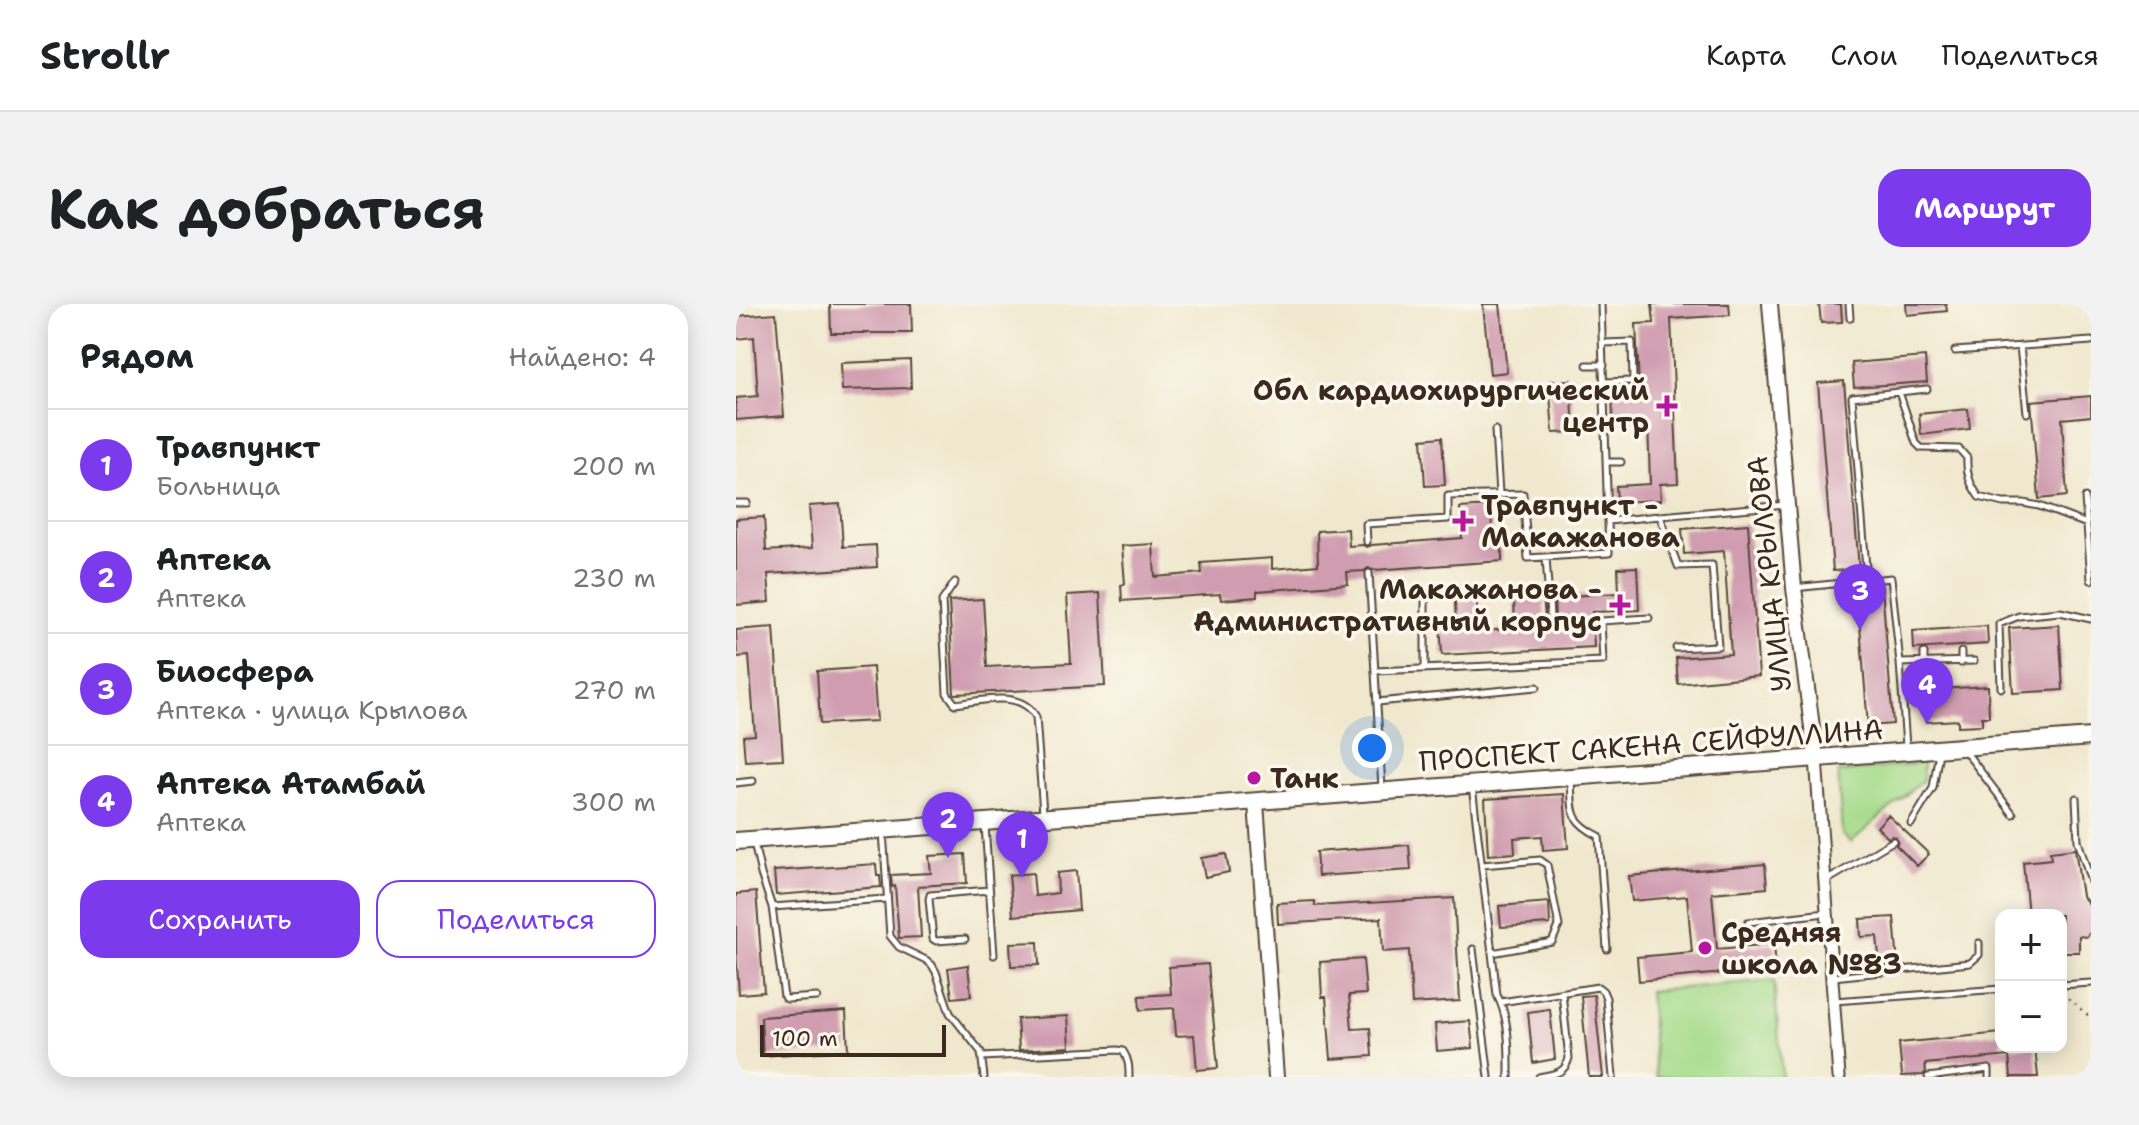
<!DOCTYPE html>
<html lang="ru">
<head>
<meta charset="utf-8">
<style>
  :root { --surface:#fff; --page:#f2f2f2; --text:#202124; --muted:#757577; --line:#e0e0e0; --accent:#7c3aed }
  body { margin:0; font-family:"Shantell Sans",sans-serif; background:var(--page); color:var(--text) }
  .controls { position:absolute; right:24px; bottom:24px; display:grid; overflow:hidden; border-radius:16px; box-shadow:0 4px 20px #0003 }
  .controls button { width:72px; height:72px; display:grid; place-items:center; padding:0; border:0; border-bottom:2px solid var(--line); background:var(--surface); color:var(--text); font:40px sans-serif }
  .scale { position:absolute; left:24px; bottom:20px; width:186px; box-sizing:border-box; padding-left:8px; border:4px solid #3b2a1e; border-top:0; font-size:22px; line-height:28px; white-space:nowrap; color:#3b2a1e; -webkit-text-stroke:6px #fbf7ec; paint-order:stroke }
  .you { position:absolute; left:636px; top:444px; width:28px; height:28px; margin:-20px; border:6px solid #fff; border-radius:50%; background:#1a73e8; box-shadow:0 0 0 12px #1a73e833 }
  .badge { display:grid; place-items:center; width:52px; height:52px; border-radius:50%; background:var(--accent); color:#fff; font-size:26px; font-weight:700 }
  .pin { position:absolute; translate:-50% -66px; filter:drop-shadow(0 2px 4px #0008) }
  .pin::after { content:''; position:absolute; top:42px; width:28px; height:24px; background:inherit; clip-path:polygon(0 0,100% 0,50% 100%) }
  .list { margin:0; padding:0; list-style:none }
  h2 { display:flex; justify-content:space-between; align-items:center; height:104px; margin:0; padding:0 32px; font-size:34px }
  h2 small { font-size:26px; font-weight:400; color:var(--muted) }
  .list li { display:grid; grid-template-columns:52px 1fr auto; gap:24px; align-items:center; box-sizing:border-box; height:112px; padding:0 32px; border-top:2px solid var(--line) }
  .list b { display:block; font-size:30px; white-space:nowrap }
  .list p { margin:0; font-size:26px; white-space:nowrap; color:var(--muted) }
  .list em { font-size:26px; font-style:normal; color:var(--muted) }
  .actions { display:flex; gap:16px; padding:24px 32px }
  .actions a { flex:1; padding:18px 0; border:2px solid var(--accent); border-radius:24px; text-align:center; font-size:28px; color:var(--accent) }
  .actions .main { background:var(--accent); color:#fff }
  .map { position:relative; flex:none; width:1355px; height:773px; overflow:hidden; border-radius:24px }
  header { display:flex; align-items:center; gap:48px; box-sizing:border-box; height:112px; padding:0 40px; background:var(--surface); border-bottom:2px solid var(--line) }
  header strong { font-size:38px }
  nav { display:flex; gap:44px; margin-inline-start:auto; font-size:28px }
  .intro { display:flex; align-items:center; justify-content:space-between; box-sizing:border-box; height:192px; padding:0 48px }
  h1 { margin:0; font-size:56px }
  .button { padding:20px 36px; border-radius:24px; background:var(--accent); color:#fff; font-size:28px; font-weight:700 }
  main { display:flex; gap:48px; padding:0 48px }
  aside { flex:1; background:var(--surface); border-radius:24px; box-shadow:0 4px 20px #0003 }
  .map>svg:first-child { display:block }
  .green { fill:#a7dc8d; stroke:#718356; stroke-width:2 }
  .building { fill:#d09db0 }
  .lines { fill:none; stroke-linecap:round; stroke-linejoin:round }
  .service-casing { stroke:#564638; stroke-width:9 }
  .minor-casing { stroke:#564638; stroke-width:15 }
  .tertiary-casing { stroke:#564638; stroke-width:18 }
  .primary-casing { stroke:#564638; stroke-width:20 }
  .path { stroke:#564638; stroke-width:2; stroke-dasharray:2 6; stroke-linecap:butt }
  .service { stroke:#fff; stroke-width:5 }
  .minor { stroke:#fff; stroke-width:11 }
  .tertiary { stroke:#fff; stroke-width:14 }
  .primary { stroke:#fff; stroke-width:16 }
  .poi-dot { fill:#b5179e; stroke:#fbf7ec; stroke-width:3 }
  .labels { text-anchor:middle; stroke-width:7; stroke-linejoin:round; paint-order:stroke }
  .poi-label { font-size:28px; font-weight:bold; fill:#3b2a1e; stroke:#fbf7ec; text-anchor:start }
  .street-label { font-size:28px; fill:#3b2a1e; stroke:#fbf7ec }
</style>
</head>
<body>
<header>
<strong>Strollr</strong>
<nav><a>Карта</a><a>Слои</a><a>Поделиться</a></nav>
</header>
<div class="intro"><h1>Как добраться</h1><a class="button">Маршрут</a></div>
<main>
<aside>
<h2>Рядом<small>Найдено: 4</small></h2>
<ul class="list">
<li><span class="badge">1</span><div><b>Травпункт</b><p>Больница</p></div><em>200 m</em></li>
<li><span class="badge">2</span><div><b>Аптека</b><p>Аптека</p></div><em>230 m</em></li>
<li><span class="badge">3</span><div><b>Биосфера</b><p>Аптека · улица Крылова</p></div><em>270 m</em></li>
<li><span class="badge">4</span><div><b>Аптека Атамбай</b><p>Аптека</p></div><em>300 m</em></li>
</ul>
<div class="actions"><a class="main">Сохранить</a><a>Поделиться</a></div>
</aside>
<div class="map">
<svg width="1355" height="773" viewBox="0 0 1355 773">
  <rect width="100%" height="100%" fill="#fbf7ec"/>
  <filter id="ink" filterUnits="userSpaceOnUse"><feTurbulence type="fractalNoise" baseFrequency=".0125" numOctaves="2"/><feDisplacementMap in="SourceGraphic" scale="16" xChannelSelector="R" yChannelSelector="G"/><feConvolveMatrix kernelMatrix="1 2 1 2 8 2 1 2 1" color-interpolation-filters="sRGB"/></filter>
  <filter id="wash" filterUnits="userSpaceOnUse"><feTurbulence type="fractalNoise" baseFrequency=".006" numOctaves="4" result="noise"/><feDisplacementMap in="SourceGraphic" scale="32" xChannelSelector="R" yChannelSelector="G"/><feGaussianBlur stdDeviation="1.8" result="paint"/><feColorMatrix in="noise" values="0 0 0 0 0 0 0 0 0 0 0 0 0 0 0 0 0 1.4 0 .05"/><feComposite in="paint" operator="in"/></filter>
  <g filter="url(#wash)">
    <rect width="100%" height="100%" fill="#f0e8ce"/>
    <path class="green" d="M1187,459V476L1115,538L1106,531L1102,469Z
      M1038,676L1046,773H920L913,687Z"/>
    <g id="blocks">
      <path class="building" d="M94,0H175L176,29H95Z
        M747,0H764L771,68L754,70Z
        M916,0H993L994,11L935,15L942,179L924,180L925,196L881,198L880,182L914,180L912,117L877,119L876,83L903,82L900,20L918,19Z
        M1083,0H1105L1106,18L1085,19Z
        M1170,0H1210L1211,7L1171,11Z
        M40,9L48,112L0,116V94L22,92L18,33L0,35V12Z
        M1189,53L1191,78L1118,83L1116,59Z
        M174,56L175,84L106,86L105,59Z
        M835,76L838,128L817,129L813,77Z
        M1108,77L1123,265L1097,267L1082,79Z
        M1355,92V112L1326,115L1331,192L1303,195L1295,97Z
        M1232,105L1234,125L1185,131L1183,110Z
        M706,133L709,181L689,182L686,135Z
        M104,200L107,243L140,241L141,263L32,270L34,298L0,301V215L28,213L30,247L76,244L73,202Z
        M754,202L757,232H766V257L638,266L632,264L628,267L611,268L612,280L521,287V293L485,296L484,290L386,297L385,281L389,280L386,242L417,240L419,273L466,269L465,259L536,254V265L582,261L581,227L612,225L613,242L627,241L631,243L636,241L726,234L724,204Z
        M1012,220L1023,372L942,380L940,354L995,350L988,247L948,250L946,225Z
        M901,263L903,306L856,308L858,343L706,351L704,317H720L718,282L740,280L742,327L779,325L778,294L807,293L809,314L811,318H815L819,313L818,293L883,289L882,264Z
        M1146,283L1157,420L1132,422L1121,284Z
        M364,289L369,382L219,390L218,389L213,297L247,295L251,363L335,359L331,291Z
        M1323,321L1327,386L1277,389L1273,324Z
        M1251,322L1252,340L1178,345L1177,327Z
        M38,323L47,455L9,457L7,432L19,431L13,352L1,353L0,326Z
        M137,363L141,417L84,420L81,367Z
        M1252,382L1253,413H1246V421L1222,422V416L1190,418L1188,386Z
        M828,490L832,544L807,546L806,532L778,534L779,549L752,551L749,495Z
        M1152,511L1193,550L1181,562L1160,541L1162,538L1160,533L1156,532L1152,534L1141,523Z
        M673,541L675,566L582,572L580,548Z
        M1339,545L1346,592L1355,602V628L1350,633L1343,632V648H1325V611H1292L1287,558L1315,555L1314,548Z
        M229,550L231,579L182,582L185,633L163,634L159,582L156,583L155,571L195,569L193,552Z
        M490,550L493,568L469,573L465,554Z
        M140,560L141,572H144L145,583L40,591L38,567Z
        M1029,560L1031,584L976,589L981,645L1038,640L1040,664L903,677L901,653L956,648L951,592L896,597L893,572Z
        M340,567L343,606L277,612L273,571L297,569L299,592L322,589L321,569Z
        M20,588L28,688L3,690L0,647V590Z
        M718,594L724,697L676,700L673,646L647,648L645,614L542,620L541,599L579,597V602Z
        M813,598L814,620L765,623L763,602Z
        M1158,613L1162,661L1144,663L1141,632L1125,633L1124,615Z
        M302,638L303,661L275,662L274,639Z
        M627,655L630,690L613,691L616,725L634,724L636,752L595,755L590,693H586L584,658Z
        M472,660L482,764L461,766L458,731L440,732L438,704L404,706L403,692L435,690L433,663Z
        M232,661L235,692L216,694L212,664Z
        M858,691L867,773H853L845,692Z
        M814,705L819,755L797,759L792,708Z
        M110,707L112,746L27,752L25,713Z
        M332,712L334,743L283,746L281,715Z
        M734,717L737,744L701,747L699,720Z
        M1265,729V743H1299L1302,773H1275L1273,752L1189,760L1190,768L1187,771L1166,772L1163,739Z"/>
    </g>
  </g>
  <g filter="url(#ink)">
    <use href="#blocks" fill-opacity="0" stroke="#564638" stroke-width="2"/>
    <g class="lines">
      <defs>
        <path id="service" d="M865,0L872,217L924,212L942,262L976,261L982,342L940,344
          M1113,0L1114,14
          M1284,42L1291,109
          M1219,47L1355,37
          M851,61H868
          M867,78L897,77L896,38L868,39
          M1163,88L1180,139L1185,144L1223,145L1231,154C1230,170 1234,180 1243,193L1267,199H1287L1303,202L1351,220
          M759,126L763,190
          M871,158H885
          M1349,194L1355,276
          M0,199H11
          M924,212L1050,201
          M631,238L630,220L712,215V192L787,190L792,254L873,249L872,217
          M810,253L814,313
          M633,269L646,484
          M1131,276L1116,93L1191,85
          M219,278L206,297L211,389L219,400C245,397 285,385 300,413L307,509
          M1058,284L1155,274L1164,359L1170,442
          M689,290V365
          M1225,348V359
          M1164,359L1238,357
          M1188,359V349
          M639,367L867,357L865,317L913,314
          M1265,384L1263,320L1283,312L1324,308L1355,315
          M641,398L801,383
          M1229,447L1277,510
          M835,475C837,507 832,516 863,532L871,645
          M0,479L17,477
          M736,482L761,691C774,716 773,746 773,773
          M1340,494L1342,537L1355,578
          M1175,520L1197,484L1203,448
          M249,521L258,651
          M147,527L154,632L163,643L190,656L196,661L200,668L214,709L245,748L248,773
          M18,539L25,570L36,603L48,693L51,695L81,693
          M746,561L804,556L811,561L823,622L816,638L756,649
          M1090,577L1157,537
          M36,603L150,595
          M1012,618L1090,609
          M229,635L200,637L197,635L193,595L194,591L253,586
          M737,645L753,773
          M1097,673L1234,659L1243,651V639
          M1325,681L1355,679
          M1098,697L1265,685
          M765,698L862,683L867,687L870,694L877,773
          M246,753L381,746L387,747C393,756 393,763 393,773
          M803,773C818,770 829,770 833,754L826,689
          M1192,773L1253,765V773"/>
        <path id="minor" d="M1080,454L1103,773"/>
        <path id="tertiary" d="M1034,0L1058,284L1080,454
          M520,499L540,773"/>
        <path id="primary" d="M0,537L1355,433"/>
      </defs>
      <use href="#service" class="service-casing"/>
      <use href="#minor" class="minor-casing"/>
      <use href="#tertiary" class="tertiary-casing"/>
      <use href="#primary" class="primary-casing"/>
      <path class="path" d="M1326,689L1355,714"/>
      <use href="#service" class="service"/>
      <use href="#minor" class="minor"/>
      <use href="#tertiary" class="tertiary"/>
      <use href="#primary" class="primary"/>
    </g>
  </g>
  <g class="poi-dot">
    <path d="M927 90h8v8h8v8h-8v8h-8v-8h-8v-8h8z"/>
    <path d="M723 205h8v8h8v8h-8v8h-8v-8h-8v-8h8z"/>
    <path d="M880 289h8v8h8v8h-8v8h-8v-8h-8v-8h8z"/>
    <circle cx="518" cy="474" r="8"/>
    <circle cx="969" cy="644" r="8"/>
  </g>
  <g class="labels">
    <g class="poi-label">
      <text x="913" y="96" text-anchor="end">Обл кардиохирургический<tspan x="913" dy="32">центр</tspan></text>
      <text x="745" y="211">Травпункт -<tspan x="745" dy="32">Макажанова</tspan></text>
      <text x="866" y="295" text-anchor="end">Макажанова -<tspan x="866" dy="32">Административный корпус</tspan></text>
      <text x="534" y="484">Танк</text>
      <text x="985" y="638">Средняя<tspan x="985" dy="32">школа №83</tspan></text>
    </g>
    <g class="street-label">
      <text transform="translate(1033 270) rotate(-96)" y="10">УЛИЦА КРЫЛОВА</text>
      <text transform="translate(915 441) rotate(-4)" y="10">ПРОСПЕКТ САКЕНА СЕЙФУЛЛИНА</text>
    </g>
  </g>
</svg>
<div class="controls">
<button>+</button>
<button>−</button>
</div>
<div class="scale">100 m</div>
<div class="you"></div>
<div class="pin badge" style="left:286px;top:574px">1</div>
<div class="pin badge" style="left:212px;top:554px">2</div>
<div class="pin badge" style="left:1124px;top:326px">3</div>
<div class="pin badge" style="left:1191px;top:420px">4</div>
</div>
</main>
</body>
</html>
